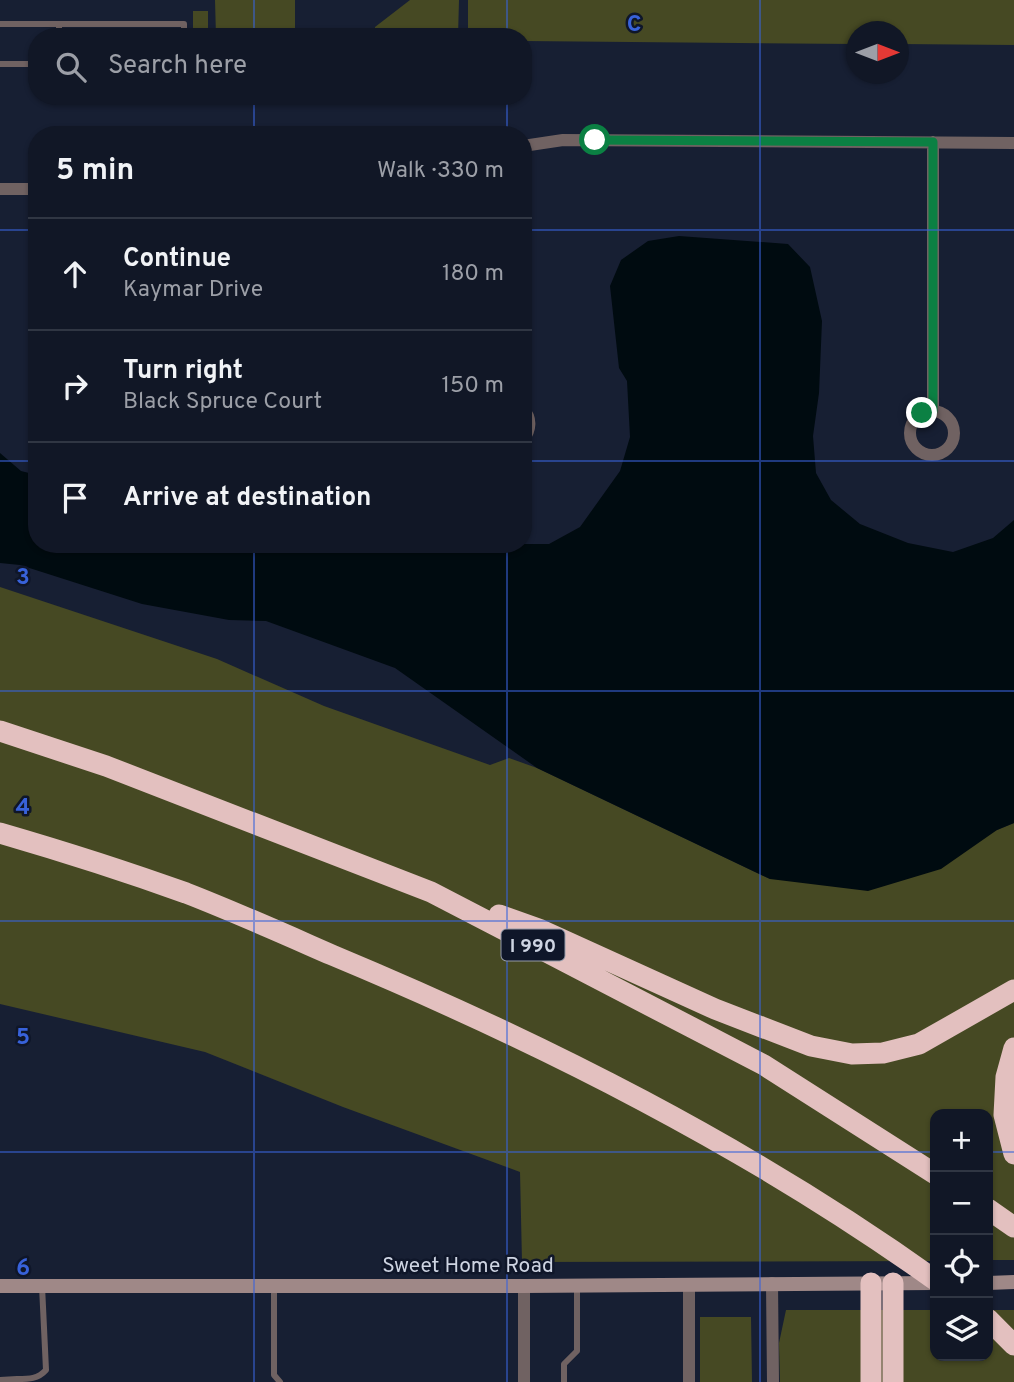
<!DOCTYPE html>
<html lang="en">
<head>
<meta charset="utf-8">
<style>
  :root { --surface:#111726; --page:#1e2432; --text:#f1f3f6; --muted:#9c9fa7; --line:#303643 }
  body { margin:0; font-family:Overpass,sans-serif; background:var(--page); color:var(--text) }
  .controls { position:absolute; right:21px; bottom:21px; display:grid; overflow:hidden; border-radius:14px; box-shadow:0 2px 5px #0004 }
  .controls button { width:63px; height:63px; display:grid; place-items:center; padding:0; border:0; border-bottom:2px solid var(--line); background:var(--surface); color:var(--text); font:35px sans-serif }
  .compass { position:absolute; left:846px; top:21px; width:63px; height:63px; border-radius:50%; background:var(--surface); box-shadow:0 2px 5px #0004; rotate:90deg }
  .stop { position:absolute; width:21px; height:21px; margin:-16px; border:5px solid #0b8043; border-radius:50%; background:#fff }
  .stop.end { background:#0b8043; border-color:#fff; box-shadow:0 2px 7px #0008 }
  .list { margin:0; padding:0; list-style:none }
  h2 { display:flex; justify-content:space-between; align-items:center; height:91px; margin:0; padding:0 28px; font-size:30px }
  h2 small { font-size:23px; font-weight:400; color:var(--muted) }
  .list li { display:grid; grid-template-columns:46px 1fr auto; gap:21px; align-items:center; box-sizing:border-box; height:112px; padding:0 28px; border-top:2px solid var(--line) }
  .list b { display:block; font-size:26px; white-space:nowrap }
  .list p { margin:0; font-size:23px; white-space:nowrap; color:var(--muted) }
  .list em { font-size:23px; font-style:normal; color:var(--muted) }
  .icon { flex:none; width:38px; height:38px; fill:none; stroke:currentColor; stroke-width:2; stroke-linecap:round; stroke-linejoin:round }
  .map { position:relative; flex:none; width:1014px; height:1382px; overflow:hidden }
  .search { position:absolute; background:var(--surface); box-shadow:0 2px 5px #0004; left:28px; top:28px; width:504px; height:77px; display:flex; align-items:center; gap:18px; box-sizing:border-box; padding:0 24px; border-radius:28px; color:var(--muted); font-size:26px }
  .panel { position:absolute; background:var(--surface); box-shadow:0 2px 5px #0004; left:28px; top:126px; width:504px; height:427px; border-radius:28px }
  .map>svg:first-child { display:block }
  .green { fill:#464923 }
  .water { fill:#000b10 }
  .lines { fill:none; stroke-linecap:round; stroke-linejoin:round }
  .lane { stroke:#706262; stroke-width:6 }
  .street { stroke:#706262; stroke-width:12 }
  .secondary { stroke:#9f8887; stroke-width:14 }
  .highway { stroke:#e3c0bf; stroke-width:21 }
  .route { stroke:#0b8043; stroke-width:9 }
  .grid { fill:none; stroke:#3862da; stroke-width:2; stroke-opacity:0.55 }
  .labels { text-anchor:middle; stroke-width:5; stroke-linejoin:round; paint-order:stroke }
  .shield { fill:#0f1629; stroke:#959baa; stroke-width:2 }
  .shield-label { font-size:19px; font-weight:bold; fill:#ced4e2 }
  .street-label { font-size:21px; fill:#ced4e2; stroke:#0f1629 }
  .grid-label { font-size:23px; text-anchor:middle; font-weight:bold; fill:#3862da; stroke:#0f1629; stroke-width:5; stroke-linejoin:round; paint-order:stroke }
</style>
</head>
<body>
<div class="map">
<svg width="1014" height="1382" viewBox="0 0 1014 1382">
  <rect width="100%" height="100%" fill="#171f33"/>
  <path class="green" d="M215,0H295V37H216Z
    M410,0H459L458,37H374L375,27Z
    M468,0H1014V45L899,44L898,32H856V44L523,41V37H468Z
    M193,11H208V37H193Z
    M0,587L217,659L324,706L490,765L509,758L537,768L770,879L997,830L1014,823V1260H988V1114H935V1261L522,1262L520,1172L343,1107L205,1052L0,1004Z
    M786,1310H935V1356H988V1310H1014V1382H780L779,1343Z
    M700,1317H751L752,1382H700Z"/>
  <path class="water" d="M679,236L788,244L810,267L822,321L819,393L813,436L816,473L831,500L860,524L908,543L953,552L993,538L1014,520V823L997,830L941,869L868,891L770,879L537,768L395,668L266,621L229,620L142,604L20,565L0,563V453L21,471L37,475V544H549L580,527L620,471L630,437L627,381L619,368L610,286L621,260L648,241Z"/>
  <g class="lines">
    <path class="lane" d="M0,24H184V37
      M59,24V37
      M0,64H37
      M274,1286V1375L280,1382
      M17,1379C29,1379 38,1379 46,1370L42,1286
      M0,1380L17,1379V1382
      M564,1382V1364L577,1351V1287"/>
    <path class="street" d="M523,146L563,140L1014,143
      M0,189H37
      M523,409C532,418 531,430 523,440
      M910 433a22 22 0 1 1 44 0a22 22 0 1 1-44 0Z
      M933,411V142
      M772,1283L773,1382
      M524,1286V1382
      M689,1382V1284"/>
    <path class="secondary" d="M988,1283L1014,1282
      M0,1286H524L935,1283"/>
    <path class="highway" d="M0,731L106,766L431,892L764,1065L935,1174
      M0,833C62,851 125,871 186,893C235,912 284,934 332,955C543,1043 749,1147 935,1280
      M499,915L541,930L715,1009L811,1046L852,1054L883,1053L919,1044L1014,990
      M1014,1048L1006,1077L1004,1115L1014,1154
      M988,1209L1014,1227
      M988,1319L1014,1345
      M871,1382V1283
      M893,1382V1283"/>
  </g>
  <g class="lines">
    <path class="route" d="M595,140L933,142V411L922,413"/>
  </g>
  <path class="grid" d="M254,0V37M507,0V37M760,0V1382M254,96V135M507,96V135M0,230H37M523,230H1014M0,461H37M523,461H1014M254,544V1382M507,544V1382M0,691H1014M0,921H1014M0,1152H935M988,1152H1014"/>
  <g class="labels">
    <rect class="shield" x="501.5" y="929.5" width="63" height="31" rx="5"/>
    <g class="shield-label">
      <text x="533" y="952">I 990</text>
    </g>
    <g class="street-label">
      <text x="468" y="1272">Sweet Home Road</text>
    </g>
  </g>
  <g class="grid-label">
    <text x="634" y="31">C</text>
    <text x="23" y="584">3</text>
    <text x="23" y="814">4</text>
    <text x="23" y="1044">5</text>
    <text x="23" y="1275">6</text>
  </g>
</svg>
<div class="controls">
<button>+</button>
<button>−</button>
<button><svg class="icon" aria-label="locate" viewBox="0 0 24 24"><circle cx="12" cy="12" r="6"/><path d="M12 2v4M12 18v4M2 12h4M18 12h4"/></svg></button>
<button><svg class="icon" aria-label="layers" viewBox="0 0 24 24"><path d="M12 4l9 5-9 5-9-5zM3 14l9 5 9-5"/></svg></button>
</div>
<svg class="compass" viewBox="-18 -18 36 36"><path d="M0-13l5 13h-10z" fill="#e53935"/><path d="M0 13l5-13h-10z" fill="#9c9fa7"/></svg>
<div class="stop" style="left:595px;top:140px"></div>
<div class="stop end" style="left:922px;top:413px"></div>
<div class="search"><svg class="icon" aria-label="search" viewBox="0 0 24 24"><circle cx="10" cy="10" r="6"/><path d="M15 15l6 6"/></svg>Search here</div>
<section class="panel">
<h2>5 min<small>Walk · 330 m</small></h2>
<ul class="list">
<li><svg class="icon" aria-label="ahead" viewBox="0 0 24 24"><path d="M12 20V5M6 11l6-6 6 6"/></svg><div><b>Continue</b><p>Kaymar Drive</p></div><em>180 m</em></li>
<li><svg class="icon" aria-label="right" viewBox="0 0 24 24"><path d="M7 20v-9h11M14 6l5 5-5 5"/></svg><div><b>Turn right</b><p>Black Spruce Court</p></div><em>150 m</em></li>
<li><svg class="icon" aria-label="arrive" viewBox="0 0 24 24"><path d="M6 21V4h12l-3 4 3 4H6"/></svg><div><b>Arrive at destination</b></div></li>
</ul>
</section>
</div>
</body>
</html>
